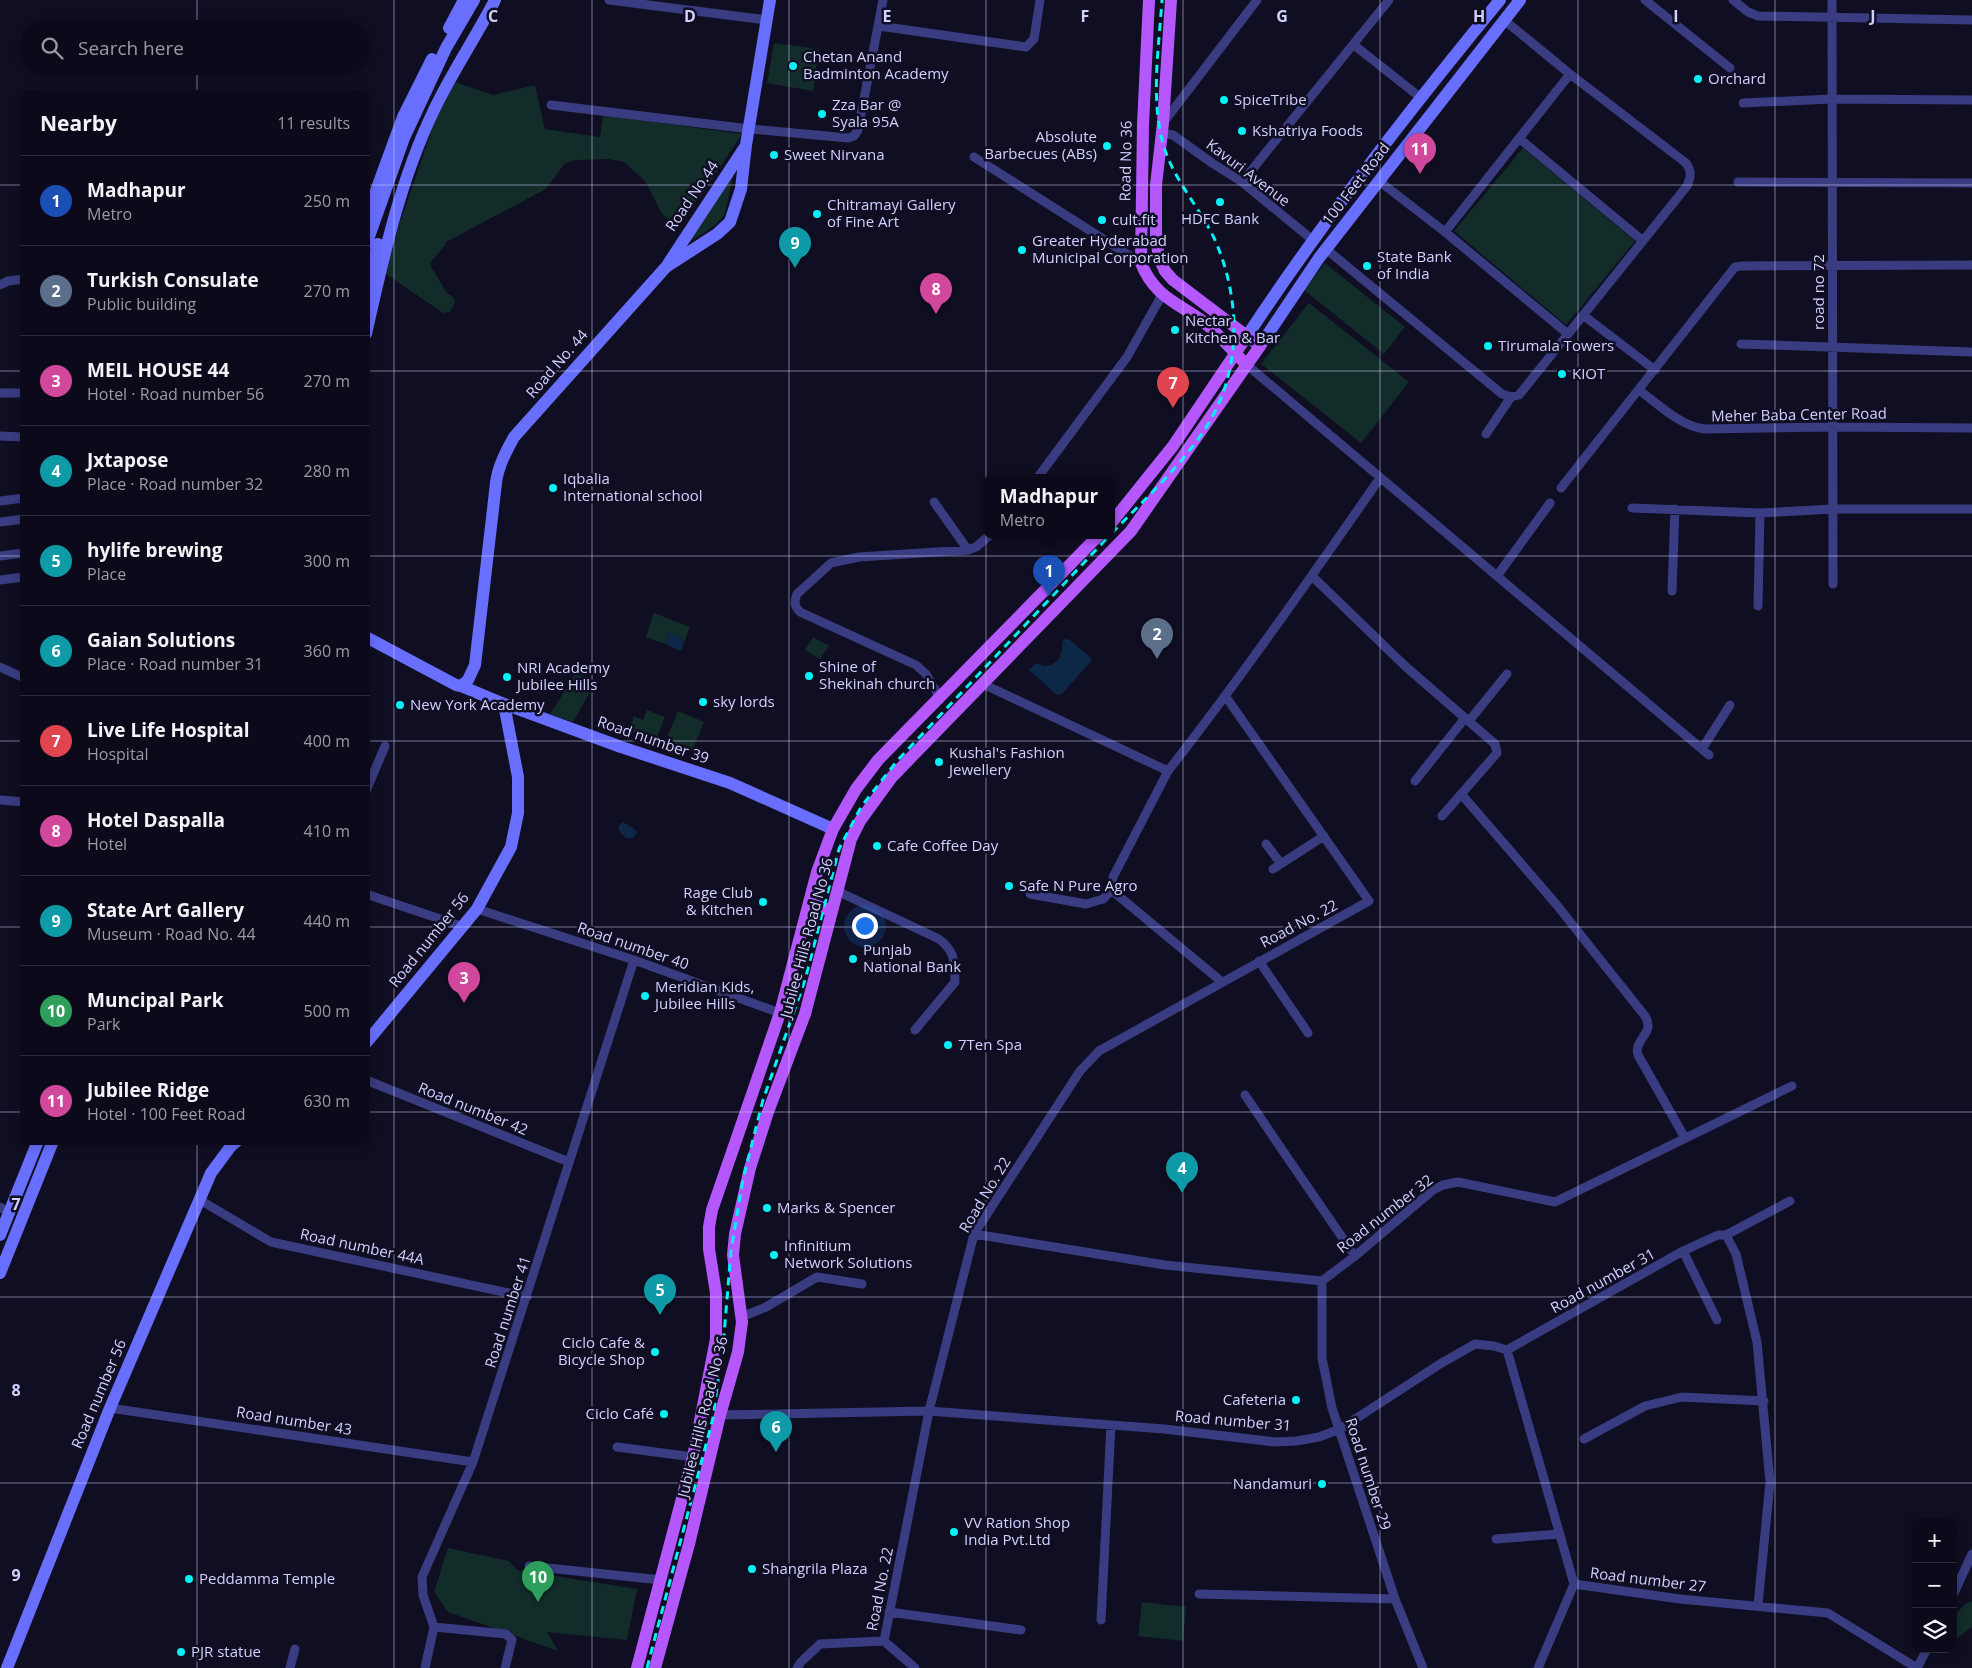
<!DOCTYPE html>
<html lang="en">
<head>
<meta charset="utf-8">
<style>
  :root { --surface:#0c0a1a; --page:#151323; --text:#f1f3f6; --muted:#9a9aa2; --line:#2c2b39; --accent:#02f2f8 }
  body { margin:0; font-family:"Open Sans",sans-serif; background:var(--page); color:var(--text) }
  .controls { position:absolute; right:15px; bottom:15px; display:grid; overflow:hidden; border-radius:10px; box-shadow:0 2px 12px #0003 }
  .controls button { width:45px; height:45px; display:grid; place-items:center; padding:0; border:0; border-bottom:1px solid var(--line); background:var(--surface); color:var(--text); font:25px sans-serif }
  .you { position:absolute; left:864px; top:925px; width:18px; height:18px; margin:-12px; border:4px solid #fff; border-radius:50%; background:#1a73e8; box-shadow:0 0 0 8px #1a73e833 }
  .badge { display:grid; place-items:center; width:32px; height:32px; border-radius:50%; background:var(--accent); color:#fff; font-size:16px; font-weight:700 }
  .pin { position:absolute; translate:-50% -41px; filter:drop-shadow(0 1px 2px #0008) }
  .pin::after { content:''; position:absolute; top:26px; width:18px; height:15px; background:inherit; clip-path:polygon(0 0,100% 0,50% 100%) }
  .popup { position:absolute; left:983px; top:474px; width:132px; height:65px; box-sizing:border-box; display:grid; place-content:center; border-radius:10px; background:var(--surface); filter:drop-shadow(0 1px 4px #0005); font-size:16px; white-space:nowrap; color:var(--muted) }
  .popup b { font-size:19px; color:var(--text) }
  .popup::after { content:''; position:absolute; left:50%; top:100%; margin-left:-10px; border:10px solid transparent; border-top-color:var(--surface) }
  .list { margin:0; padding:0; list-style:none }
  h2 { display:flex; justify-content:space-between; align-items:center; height:65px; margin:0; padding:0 20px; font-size:21px }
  h2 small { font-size:16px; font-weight:400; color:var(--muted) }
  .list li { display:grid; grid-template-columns:32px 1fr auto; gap:15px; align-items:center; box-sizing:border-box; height:90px; padding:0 20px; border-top:1px solid var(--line) }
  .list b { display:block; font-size:19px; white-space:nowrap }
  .list p { margin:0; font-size:16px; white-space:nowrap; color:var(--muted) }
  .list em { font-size:16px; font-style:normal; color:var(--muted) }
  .icon { flex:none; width:28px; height:28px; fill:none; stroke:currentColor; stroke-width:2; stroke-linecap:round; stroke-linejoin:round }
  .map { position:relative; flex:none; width:1972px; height:1668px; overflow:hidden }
  .search { position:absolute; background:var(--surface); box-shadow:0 2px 12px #0003; left:20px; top:20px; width:350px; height:55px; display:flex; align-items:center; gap:12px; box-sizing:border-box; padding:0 18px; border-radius:28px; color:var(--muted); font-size:19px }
  .panel { position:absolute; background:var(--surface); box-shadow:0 2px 12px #0003; left:20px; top:90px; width:350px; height:1055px; border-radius:10px }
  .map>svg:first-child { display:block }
  .green { fill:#112c29 }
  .water { fill:#0d2747 }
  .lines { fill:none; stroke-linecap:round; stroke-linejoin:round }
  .street { stroke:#393c81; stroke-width:9 }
  .secondary { stroke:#686ffe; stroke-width:12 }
  .primary { stroke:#b458fe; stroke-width:12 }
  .rail { stroke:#02f2f8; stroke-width:3; stroke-dasharray:8 6; stroke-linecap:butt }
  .grid { fill:none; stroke:#d2d0ff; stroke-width:1; stroke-opacity:0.55 }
  .poi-dot { fill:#02f2f8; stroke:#100e22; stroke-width:2 }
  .labels { text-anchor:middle; stroke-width:5; stroke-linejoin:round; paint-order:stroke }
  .poi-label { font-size:15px; fill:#d2d0ff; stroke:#100e22; text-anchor:start }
  .street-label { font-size:15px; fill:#d2d0ff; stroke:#100e22 }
  .grid-label { font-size:16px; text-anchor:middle; font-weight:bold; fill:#d2d0ff; stroke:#100e22; stroke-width:5; stroke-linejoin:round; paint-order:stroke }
</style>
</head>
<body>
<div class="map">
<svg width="1972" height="1668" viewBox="0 0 1972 1668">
  <rect width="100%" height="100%" fill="#100e22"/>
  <path class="green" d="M774,43L819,49L813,91L767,83Z
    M449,80L493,95L535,85L545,129L600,137L603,115L742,134L699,199L674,219H668L661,212L645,181L624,162L609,159L575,160L565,163L546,189L446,242C442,252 434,255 430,265L447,293L453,297L455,302L450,312L443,313L383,272Z
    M1523,148L1635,241L1566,325L1454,231Z
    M734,171L725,213C717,227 699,235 685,245Z
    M1325,263L1405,327L1384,354L1304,290Z
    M1309,303L1409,382L1361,443L1261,364Z
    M654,613L690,627L684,642L674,637L669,632L665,644L646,637Z
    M813,637L829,646L820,659L805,650Z
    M576,673L595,683L573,722L550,714Z
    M647,710L665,717L655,742L628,731L634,716L643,720Z
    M678,711L704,722L692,751L666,740Z
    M448,1548L509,1561L517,1570L637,1589L627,1640L547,1632L558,1651L448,1612L434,1592Z
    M1972,1601V1627L1953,1641V1617L1965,1604Z
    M1142,1602L1186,1607L1183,1641L1138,1636Z"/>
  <path class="water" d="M669,632L675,634L674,637L676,638L677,635L682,637L681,641L684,642L681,651L665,644Z
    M1065,639L1070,640L1092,659L1090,662L1062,694L1057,695L1029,670L1036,663L1044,666C1059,665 1063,655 1062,642Z
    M623,822L636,830L637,833L633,838H626L620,832L618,826Z"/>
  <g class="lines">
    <path class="street" d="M609,0L767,20
      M1645,0L1730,68
      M1733,0L1748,12L1758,16L1972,20
      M1832,0L1833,584
      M879,26L1026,47L1034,39L1040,0
      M1354,45L1421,98
      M1743,103L1832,99L1972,100
      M551,105L750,129L848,138L854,136L858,130L883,0
      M1163,123L1257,0
      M1162,133L1173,135L1212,163L1242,182L1314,241
      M1520,139L1643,241
      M974,157L1141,263
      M1379,181L1445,232L1568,334
      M1242,182L1389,0
      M1738,182L1972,183
      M1445,232L1570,74
      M1326,249L1502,394L1511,397L1519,395L1687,186C1691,176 1692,172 1686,163L1570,74L1504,20
      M0,285L8,281L24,279
      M1583,315L1655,370
      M1741,344L1972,352
      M1247,365L1709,755
      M1639,390C1658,404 1680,426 1704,429L1832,427L1972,428
      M0,393H24
      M1486,434L1511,397
      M0,436L24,437
      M1038,477L1127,357L1162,295
      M1561,488L1735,267L1742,266L1972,265
      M0,501L24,498
      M934,502L968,550
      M1632,508L1760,513L1833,509H1972
      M0,522L24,519
      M0,556L24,553
      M1497,576L1550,503
      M1313,577L1405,666L1495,744L1497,753L1442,816
      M0,580L24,577
      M1672,591L1675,509
      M1758,606L1760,513
      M0,667L24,678
      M983,684L1168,771C1243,675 1311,577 1380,478
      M939,696L926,674L916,665L800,612C794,606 794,602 797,594L831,563L859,557L968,550L976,547L990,535
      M1469,721L1507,674
      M1702,749L1730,705
      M1168,771L1113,877L1112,885L1115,893L1222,982
      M1415,781L1465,718
      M366,791L385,746
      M1462,795L1556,904L1645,1016C1656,1034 1633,1039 1638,1055L1685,1138
      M0,800L24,802
      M1266,844L1281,864
      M1273,869L1324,836
      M837,891L939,939C956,952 954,962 955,982L915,1030
      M366,894L464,927
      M1030,894L1086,904L1103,899L1113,889
      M477,909L634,960L780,1013
      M1259,961L1308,1033
      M366,1080L569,1162
      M1245,1095L1287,1157L1355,1256
      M200,1200L271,1242L527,1297
      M0,1207L3,1209
      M974,1234L1165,1265L1322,1281L1355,1256L1433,1190L1443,1185L1458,1182L1555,1202L1792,1086
      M1726,1235L1790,1201
      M1683,1251L1717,1320
      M1322,1281V1358L1332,1408L1395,1599L1423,1668
      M741,1317L766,1307L817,1277L862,1284
      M1507,1350L1574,1584L1680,1599L1828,1613L1917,1668
      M110,1408L473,1462
      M720,1415L929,1411L1164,1429L1275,1442L1296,1441L1319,1437L1340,1429L1440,1364L1475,1344L1494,1346L1507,1350L1683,1251L1718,1235H1726L1736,1254L1757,1342L1770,1482L1758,1605
      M1584,1439L1645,1406L1682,1397L1764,1401
      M617,1447L693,1457
      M1496,1539L1559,1534
      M529,1566L661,1580
      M1199,1594L1395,1599
      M1953,1595L1972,1554
      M889,1612L1021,1630
      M1101,1620L1111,1425
      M434,1627L506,1634L512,1640L505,1668
      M884,1641L915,1668
      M290,1668L295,1649
      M425,1668L434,1627L423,1595L422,1577L473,1462L634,960
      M797,1668L801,1662L820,1644L884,1641L929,1411L974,1234L1080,1071L1099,1051L1369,901L1226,697
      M1538,1668L1574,1584
      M1917,1668L1927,1649"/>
    <path class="secondary" d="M449,28L464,0
      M366,218L403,117L432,59
      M366,245L404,138L446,48L474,0
      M668,264L745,147
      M366,292L378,244
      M366,334C383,258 400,180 434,110C452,72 476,37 495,0
      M1247,336C1324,219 1411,108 1500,0
      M1260,346L1319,258L1520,0
      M366,637L456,685L461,686L468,680L475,665L496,483C498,466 506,452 514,437L666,267L717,234L730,222L741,189L746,145L770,0
      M461,686L504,704L621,747L730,783L833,829
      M366,1043L477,909L511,847L518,813V777L504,704
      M0,1235L38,1141
      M0,1273L53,1141
      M7,1668L110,1408L211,1173L231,1146L237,1141"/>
    <path class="primary" d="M1149,0L1143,125L1141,263C1155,298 1179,303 1205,323C1221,336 1233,352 1247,365
      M1112,522L1173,446L1247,336
      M809,903L832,911
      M637,1668L693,1457L716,1339V1293L709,1249V1227L712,1210L780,1013L817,872L833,829L856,789L878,760L1099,535
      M655,1668L689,1544L720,1415L738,1352L742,1322L733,1255L735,1234L750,1168L768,1112L805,1014L851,839L860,821L892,777L1131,531L1260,346L1173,280L1165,271L1159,258L1156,237V185L1163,123L1171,0"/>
    <path class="rail" d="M1112,533C1141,503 1180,467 1203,432C1242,375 1242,302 1215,240C1199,206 1171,177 1162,140C1151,95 1159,46 1162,0
      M647,1668L713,1418L724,1335L731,1251L743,1179L763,1100L805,980L839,849L861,807L897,761L1110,535"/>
  </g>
  <path class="grid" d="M197,0V29M394,0V1668M592,0V1668M789,0V1668M986,0V1668M1183,0V1668M1380,0V1668M1578,0V1668M1775,0V1668M197,66V94M0,185H24M366,185H1972M0,371H24M366,371H1972M0,556H24M366,556H1972M0,741H24M366,741H1972M0,927H24M366,927H1972M0,1112H24M366,1112H1972M197,1141V1668M0,1297H1972M0,1483H1972"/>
  <g class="poi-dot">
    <circle cx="793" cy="66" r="5"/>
    <circle cx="1698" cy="79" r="5"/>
    <circle cx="1224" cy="100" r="5"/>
    <circle cx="822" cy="114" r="5"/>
    <circle cx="1242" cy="131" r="5"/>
    <circle cx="1107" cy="146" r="5"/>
    <circle cx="774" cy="155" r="5"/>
    <circle cx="1220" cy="202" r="5"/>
    <circle cx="817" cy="214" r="5"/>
    <circle cx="1102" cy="220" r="5"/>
    <circle cx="1022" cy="250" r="5"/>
    <circle cx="1367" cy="266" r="5"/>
    <circle cx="1175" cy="330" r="5"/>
    <circle cx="1488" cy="346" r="5"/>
    <circle cx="1562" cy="374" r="5"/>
    <circle cx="553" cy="488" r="5"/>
    <circle cx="809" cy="676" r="5"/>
    <circle cx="507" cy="677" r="5"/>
    <circle cx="703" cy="702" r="5"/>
    <circle cx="400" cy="705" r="5"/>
    <circle cx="939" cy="762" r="5"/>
    <circle cx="877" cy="846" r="5"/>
    <circle cx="1009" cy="886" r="5"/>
    <circle cx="763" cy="902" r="5"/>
    <circle cx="853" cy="959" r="5"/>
    <circle cx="645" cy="996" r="5"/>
    <circle cx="948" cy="1045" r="5"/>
    <circle cx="767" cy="1208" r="5"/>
    <circle cx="774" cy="1255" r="5"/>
    <circle cx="655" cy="1352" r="5"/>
    <circle cx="1296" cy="1400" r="5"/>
    <circle cx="664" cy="1414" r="5"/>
    <circle cx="1322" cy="1484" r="5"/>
    <circle cx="954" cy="1532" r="5"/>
    <circle cx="752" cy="1569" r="5"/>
    <circle cx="189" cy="1579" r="5"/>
    <circle cx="181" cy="1652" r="5"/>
  </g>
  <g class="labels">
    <g class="poi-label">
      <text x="803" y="62">Chetan Anand<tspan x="803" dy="17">Badminton Academy</tspan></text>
      <text x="1708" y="84">Orchard</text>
      <text x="1234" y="105">SpiceTribe</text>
      <text x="832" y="110">Zza Bar @<tspan x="832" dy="17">Syala 95A</tspan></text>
      <text x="1252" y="136">Kshatriya Foods</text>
      <text x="1097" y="142" text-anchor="end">Absolute<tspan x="1097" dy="17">Barbecues (ABs)</tspan></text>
      <text x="784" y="160">Sweet Nirvana</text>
      <text x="827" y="210">Chitramayi Gallery<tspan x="827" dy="17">of Fine Art</tspan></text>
      <text x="1220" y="224" text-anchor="middle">HDFC Bank</text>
      <text x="1112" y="225">cult.fit</text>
      <text x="1032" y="246">Greater Hyderabad<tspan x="1032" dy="17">Municipal Corporation</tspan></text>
      <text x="1377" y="262">State Bank<tspan x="1377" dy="17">of India</tspan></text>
      <text x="1185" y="326">Nectar<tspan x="1185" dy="17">Kitchen &amp; Bar</tspan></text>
      <text x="1498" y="351">Tirumala Towers</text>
      <text x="1572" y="379">KIOT</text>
      <text x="563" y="484">Iqbalia<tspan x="563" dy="17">International school</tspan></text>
      <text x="819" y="672">Shine of<tspan x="819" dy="17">Shekinah church</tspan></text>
      <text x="517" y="673">NRI Academy<tspan x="517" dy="17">Jubilee Hills</tspan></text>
      <text x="713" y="707">sky lords</text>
      <text x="410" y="710">New York Academy</text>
      <text x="949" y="758">Kushal's Fashion<tspan x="949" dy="17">Jewellery</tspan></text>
      <text x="887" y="851">Cafe Coffee Day</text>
      <text x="1019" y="891">Safe N Pure Agro</text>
      <text x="753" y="898" text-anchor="end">Rage Club<tspan x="753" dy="17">&amp; Kitchen</tspan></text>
      <text x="863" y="955">Punjab<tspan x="863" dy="17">National Bank</tspan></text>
      <text x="655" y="992">Meridian Kids,<tspan x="655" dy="17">Jubilee Hills</tspan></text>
      <text x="958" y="1050">7Ten Spa</text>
      <text x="777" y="1213">Marks &amp; Spencer</text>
      <text x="784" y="1251">Infinitium<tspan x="784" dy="17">Network Solutions</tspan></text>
      <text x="645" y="1348" text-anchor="end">Ciclo Cafe &amp;<tspan x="645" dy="17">Bicycle Shop</tspan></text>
      <text x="1286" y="1405" text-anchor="end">Cafeteria</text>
      <text x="654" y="1419" text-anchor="end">Ciclo Café</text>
      <text x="1312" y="1489" text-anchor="end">Nandamuri</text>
      <text x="964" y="1528">VV Ration Shop<tspan x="964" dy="17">India Pvt.Ltd</tspan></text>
      <text x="762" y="1574">Shangrila Plaza</text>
      <text x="199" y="1584">Peddamma Temple</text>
      <text x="191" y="1657">PJR statue</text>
    </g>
    <g class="street-label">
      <text transform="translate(1126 161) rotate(-89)" y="5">Road No 36</text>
      <text transform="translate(1248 173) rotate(37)" y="5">Kavuri Avenue</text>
      <text transform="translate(1356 184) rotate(-52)" y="5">100 Feet Road</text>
      <text transform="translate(692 196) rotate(-56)" y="5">Road No.44</text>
      <text transform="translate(1819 292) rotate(-90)" y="5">road no 72</text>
      <text transform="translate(557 364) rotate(-49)" y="5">Road No. 44</text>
      <text transform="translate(1799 415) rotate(-1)" y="5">Meher Baba Center Road</text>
      <text transform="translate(653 740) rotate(19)" y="5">Road number 39</text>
      <text transform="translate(1299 924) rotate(-28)" y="5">Road No. 22</text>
      <text transform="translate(807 938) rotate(-75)" y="5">Jubilee Hills Road No 36</text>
      <text transform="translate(429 940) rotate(-51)" y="5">Road number 56</text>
      <text transform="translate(633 946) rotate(19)" y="5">Road number 40</text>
      <text transform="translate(473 1109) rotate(22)" y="5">Road number 42</text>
      <text transform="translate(985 1195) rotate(-59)" y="5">Road No. 22</text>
      <text transform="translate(1385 1214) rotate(-38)" y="5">Road number 32</text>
      <text transform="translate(362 1247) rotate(12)" y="5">Road number 44A</text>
      <text transform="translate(1603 1281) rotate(-29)" y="5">Road number 31</text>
      <text transform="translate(508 1312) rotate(-72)" y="5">Road number 41</text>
      <text transform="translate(99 1394) rotate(-67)" y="5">Road number 56</text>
      <text transform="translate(703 1417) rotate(-76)" y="5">Jubilee Hills Road No 36</text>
      <text transform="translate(294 1421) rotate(9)" y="5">Road number 43</text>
      <text transform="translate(1233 1421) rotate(5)" y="5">Road number 31</text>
      <text transform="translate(1368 1474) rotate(72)" y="5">Road number 29</text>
      <text transform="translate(1648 1580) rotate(7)" y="5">Road number 27</text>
      <text transform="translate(880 1589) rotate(-79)" y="5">Road No. 22</text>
    </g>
  </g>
  <g class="grid-label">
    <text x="493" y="22">C</text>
    <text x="690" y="22">D</text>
    <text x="887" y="22">E</text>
    <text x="1085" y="22">F</text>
    <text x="1282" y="22">G</text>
    <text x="1479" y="22">H</text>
    <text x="1676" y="22">I</text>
    <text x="1873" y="22">J</text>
    <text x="16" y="1210">7</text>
    <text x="16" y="1396">8</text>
    <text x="16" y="1581">9</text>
  </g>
</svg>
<div class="controls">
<button>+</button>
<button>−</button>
<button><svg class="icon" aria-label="layers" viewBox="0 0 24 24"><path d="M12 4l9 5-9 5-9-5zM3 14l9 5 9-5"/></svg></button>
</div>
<div class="you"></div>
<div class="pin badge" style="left:1049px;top:596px;background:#1a4fb4">1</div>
<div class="popup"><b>Madhapur</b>Metro</div>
<div class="pin badge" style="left:1157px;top:659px;background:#5c6f8a">2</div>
<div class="pin badge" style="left:464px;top:1003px;background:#d1479c">3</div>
<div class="pin badge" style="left:1182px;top:1193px;background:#0f9aa8">4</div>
<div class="pin badge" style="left:660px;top:1315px;background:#0f9aa8">5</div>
<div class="pin badge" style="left:776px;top:1452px;background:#0f9aa8">6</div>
<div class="pin badge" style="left:1173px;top:408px;background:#e0444e">7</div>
<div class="pin badge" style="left:936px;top:314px;background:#d1479c">8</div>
<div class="pin badge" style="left:795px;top:268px;background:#0f9aa8">9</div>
<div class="pin badge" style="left:538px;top:1602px;background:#2e9e5b">10</div>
<div class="pin badge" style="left:1420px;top:174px;background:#d1479c">11</div>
<div class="search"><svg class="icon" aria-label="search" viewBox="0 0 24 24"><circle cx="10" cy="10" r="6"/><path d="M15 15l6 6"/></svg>Search here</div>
<section class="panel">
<h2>Nearby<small>11 results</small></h2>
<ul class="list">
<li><span class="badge" style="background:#1a4fb4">1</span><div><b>Madhapur</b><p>Metro</p></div><em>250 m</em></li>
<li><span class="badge" style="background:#5c6f8a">2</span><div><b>Turkish Consulate</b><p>Public building</p></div><em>270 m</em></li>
<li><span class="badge" style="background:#d1479c">3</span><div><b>MEIL HOUSE 44</b><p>Hotel · Road number 56</p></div><em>270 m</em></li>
<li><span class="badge" style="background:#0f9aa8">4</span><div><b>Jxtapose</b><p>Place · Road number 32</p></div><em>280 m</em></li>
<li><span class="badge" style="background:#0f9aa8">5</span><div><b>hylife brewing</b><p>Place</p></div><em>300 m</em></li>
<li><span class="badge" style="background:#0f9aa8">6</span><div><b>Gaian Solutions</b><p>Place · Road number 31</p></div><em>360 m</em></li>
<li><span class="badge" style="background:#e0444e">7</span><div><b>Live Life Hospital</b><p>Hospital</p></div><em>400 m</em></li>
<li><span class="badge" style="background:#d1479c">8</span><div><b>Hotel Daspalla</b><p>Hotel</p></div><em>410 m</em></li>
<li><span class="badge" style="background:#0f9aa8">9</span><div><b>State Art Gallery</b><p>Museum · Road No. 44</p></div><em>440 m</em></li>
<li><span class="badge" style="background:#2e9e5b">10</span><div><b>Muncipal Park</b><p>Park</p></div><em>500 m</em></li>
<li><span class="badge" style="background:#d1479c">11</span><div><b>Jubilee Ridge</b><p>Hotel · 100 Feet Road</p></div><em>630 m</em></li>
</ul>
</section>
</div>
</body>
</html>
